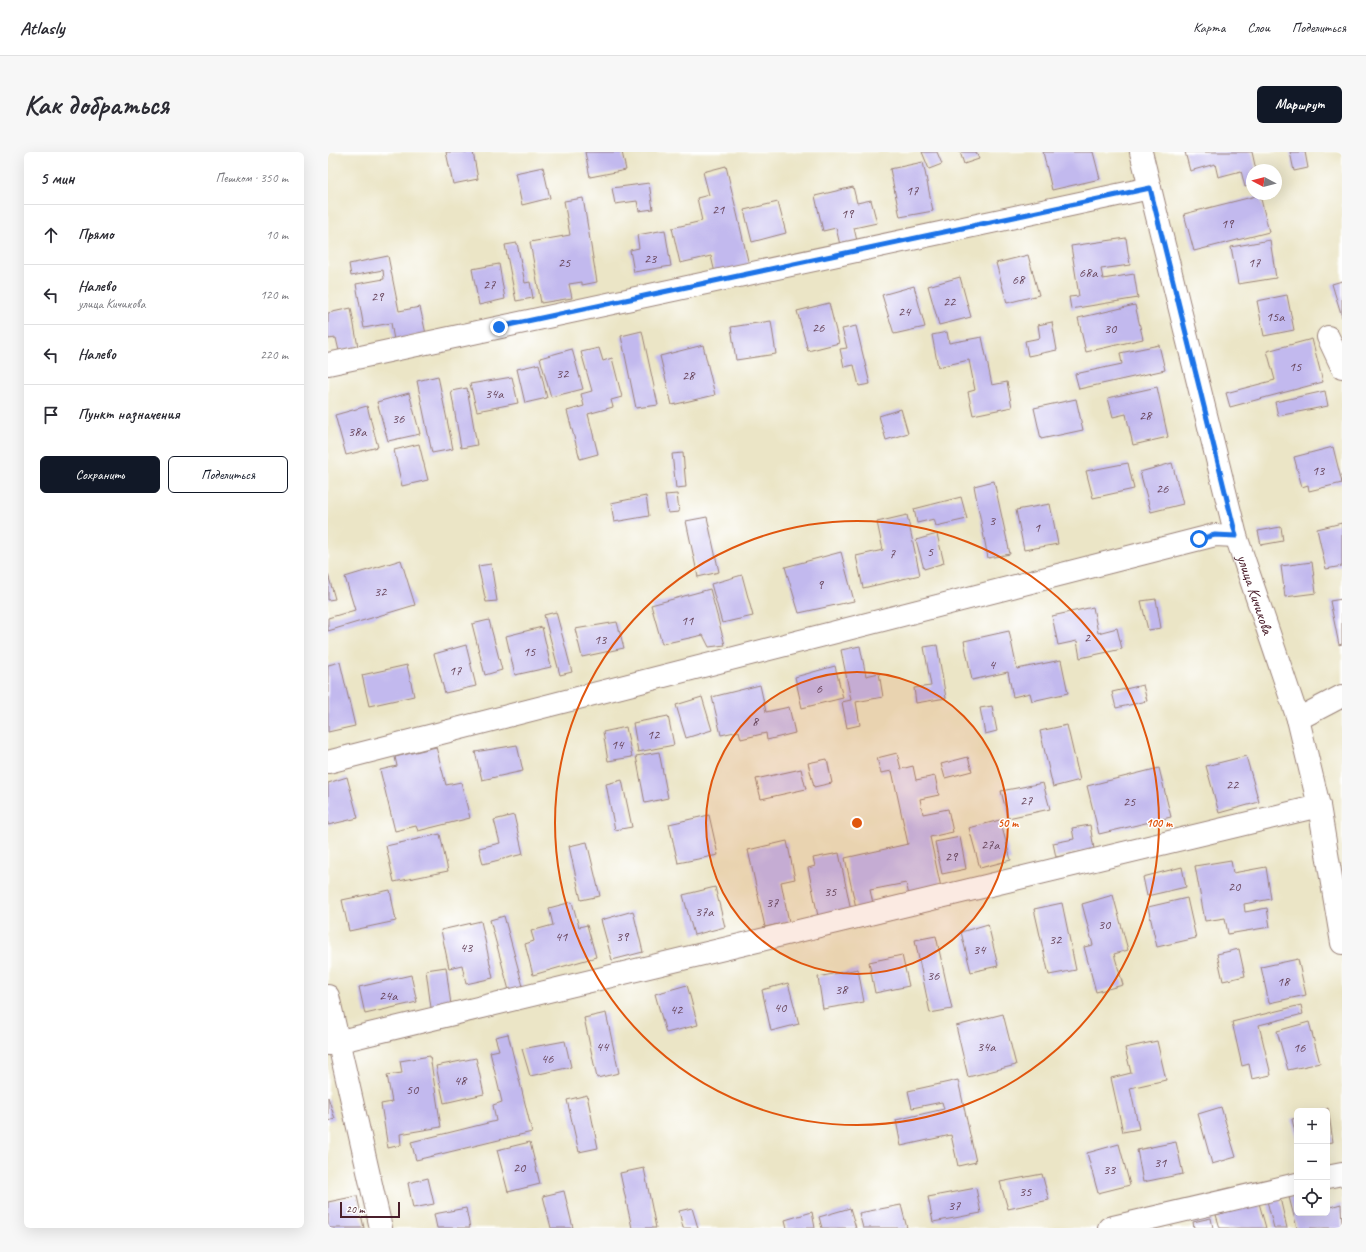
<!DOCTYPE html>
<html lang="ru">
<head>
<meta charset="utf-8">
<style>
  :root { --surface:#fff; --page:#f7f7f7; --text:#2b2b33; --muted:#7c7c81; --line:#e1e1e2; --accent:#111827 }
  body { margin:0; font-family:Caveat,sans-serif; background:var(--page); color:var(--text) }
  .controls { position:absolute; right:12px; bottom:12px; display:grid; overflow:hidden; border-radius:6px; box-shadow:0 4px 16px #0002 }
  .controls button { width:36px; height:36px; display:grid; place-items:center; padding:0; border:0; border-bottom:1px solid var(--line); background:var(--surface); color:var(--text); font:20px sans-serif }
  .compass { position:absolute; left:918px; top:12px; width:36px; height:36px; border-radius:50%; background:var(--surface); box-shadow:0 4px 16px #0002; rotate:277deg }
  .scale { position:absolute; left:12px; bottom:10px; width:60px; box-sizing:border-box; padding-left:4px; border:2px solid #4a1f2b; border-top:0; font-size:11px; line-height:14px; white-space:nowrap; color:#4a1f2b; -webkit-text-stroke:3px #fff; paint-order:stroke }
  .stop { position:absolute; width:12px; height:12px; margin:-9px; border:3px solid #1a73e8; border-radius:50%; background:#fff }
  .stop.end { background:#1a73e8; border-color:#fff; box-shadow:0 1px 4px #0008 }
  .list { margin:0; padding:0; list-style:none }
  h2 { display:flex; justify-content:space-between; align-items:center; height:52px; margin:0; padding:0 16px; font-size:17px }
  h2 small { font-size:13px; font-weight:400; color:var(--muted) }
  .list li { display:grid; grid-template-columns:26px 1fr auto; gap:12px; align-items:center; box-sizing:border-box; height:60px; padding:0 16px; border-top:1px solid var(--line) }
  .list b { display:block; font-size:15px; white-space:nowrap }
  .list p { margin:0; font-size:13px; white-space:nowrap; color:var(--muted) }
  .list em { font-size:13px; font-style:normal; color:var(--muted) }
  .actions { display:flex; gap:8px; padding:12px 16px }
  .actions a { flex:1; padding:9px 0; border:1px solid var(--accent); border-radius:6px; text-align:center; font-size:14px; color:var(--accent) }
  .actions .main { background:var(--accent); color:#fff }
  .icon { flex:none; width:22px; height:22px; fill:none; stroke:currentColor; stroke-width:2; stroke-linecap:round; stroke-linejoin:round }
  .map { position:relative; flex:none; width:1014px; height:1076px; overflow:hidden; border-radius:6px }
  header { display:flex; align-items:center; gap:24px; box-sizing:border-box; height:56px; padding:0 20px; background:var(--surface); border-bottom:1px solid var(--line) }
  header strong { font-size:19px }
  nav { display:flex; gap:22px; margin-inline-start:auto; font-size:14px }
  .intro { display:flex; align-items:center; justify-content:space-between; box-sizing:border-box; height:96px; padding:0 24px }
  h1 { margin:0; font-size:28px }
  .button { padding:10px 18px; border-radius:6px; background:var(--accent); color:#fff; font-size:14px; font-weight:700 }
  main { display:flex; gap:24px; padding:0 24px }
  aside { flex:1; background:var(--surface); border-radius:6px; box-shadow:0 4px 16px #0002 }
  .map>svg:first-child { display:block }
  .building { fill:#c2b9ee }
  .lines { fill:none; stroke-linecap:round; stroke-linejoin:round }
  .minor-casing { stroke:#9a8278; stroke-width:24 }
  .minor { stroke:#fff; stroke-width:22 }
  .route { stroke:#1a73e8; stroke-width:5 }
  .ring { fill:none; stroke:#e0560e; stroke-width:2 }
  .labels { text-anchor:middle; stroke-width:3; stroke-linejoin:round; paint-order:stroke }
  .number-label { font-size:14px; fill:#68465c }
  .street-label { font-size:16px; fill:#4a1f2b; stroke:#fff }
  .centre { fill:#e0560e; stroke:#fff; stroke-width:2 }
  .ring-label { font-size:12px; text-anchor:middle; font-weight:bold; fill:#e0560e; stroke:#fff; stroke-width:3; stroke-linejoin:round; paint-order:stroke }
</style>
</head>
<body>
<header>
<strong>Atlasly</strong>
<nav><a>Карта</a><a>Слои</a><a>Поделиться</a></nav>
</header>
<div class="intro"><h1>Как добраться</h1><a class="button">Маршрут</a></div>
<main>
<aside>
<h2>5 мин<small>Пешком · 350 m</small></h2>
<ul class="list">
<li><svg class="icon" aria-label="ahead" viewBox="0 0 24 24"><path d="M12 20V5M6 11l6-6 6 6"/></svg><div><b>Прямо</b></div><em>10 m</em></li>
<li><svg class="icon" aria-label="left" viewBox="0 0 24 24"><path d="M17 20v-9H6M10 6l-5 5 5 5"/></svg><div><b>Налево</b><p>улица Кичикова</p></div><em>120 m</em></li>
<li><svg class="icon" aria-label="left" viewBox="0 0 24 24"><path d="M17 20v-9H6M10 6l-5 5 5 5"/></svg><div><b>Налево</b></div><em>220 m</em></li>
<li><svg class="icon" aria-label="arrive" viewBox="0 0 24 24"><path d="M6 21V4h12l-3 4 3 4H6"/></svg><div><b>Пункт назначения</b></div></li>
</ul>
<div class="actions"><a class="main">Сохранить</a><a>Поделиться</a></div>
</aside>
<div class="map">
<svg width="1014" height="1076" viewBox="0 0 1014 1076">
  <rect width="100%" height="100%" fill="#fff"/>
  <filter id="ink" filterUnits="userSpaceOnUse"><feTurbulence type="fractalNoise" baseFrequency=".025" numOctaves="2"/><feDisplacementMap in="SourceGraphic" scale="8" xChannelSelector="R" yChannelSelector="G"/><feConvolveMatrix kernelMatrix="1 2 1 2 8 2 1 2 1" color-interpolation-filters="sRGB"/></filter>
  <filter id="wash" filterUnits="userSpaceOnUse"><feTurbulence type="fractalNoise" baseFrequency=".012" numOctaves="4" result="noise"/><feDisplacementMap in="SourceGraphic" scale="16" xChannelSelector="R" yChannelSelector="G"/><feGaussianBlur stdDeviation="0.9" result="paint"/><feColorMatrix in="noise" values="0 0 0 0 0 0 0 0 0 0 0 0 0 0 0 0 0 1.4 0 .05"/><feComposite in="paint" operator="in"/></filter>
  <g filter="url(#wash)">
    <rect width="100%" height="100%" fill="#ebe5c6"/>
    <g id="blocks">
      <path class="building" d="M118,0H145L150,27L125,32Z
        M257,0H294L298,18L262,25Z
        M594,0H609L614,12L601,17Z
        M632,0H648L651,7L636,12Z
        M715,0H765L772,27L724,38Z
        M857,0H924L928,18H924V33L917,35L913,19L890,25L887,12L862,19Z
        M962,0H977L980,16L966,19Z
        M595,10L605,59L572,65L562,17Z
        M398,14L421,113L387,121L383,104L352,111L344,76L374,69L369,46L381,43L375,20Z
        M215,15L222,46L194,53L187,21Z
        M321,31L325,57L311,59L309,49L287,52L284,36Z
        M525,35L529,51L543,48L549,71L526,76L529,89L512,93L508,76L495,79L487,44Z
        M932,43L941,80L866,99L856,62Z
        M255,46L269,130L254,133V130L241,132L244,146L213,151L202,90L242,83L236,49Z
        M450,50L458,81L424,90L416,58Z
        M337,78L343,114L306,120L302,98L311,96L309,83Z
        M798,86L802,113L773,117L775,127L806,122L810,146L743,157L741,145L751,144L743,94Z
        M942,88L948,126L910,132L903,95Z
        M189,91L197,131L202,130L205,146L188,149L177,93Z
        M700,103L711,143L679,151L668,111Z
        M60,104L71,159L92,155L98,182L66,188L63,171L36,176L28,132L56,127L55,118L23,124L21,112Z
        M171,112L177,147L151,153L144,117Z
        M632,125L643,165L611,173L600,134Z
        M1014,129V165L1004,132Z
        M586,134L597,175L566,182L554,143Z
        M959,143L966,178L936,184L929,149Z
        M501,151L511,191L480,199L469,159Z
        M807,153L815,187L758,200L750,166Z
        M23,156L30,195L11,199L8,186L0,187V161Z
        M443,169L448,202L408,208L403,175Z
        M724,170L729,198L700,204L697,189L712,186L710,173Z
        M528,174L542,232L531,234L526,213L516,215L512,197L519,196L514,177Z
        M314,179L330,253L308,256L293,184Z
        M619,180L621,191L654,185L664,233L679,230L684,255L645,263L640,240L647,238L641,208L610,215L604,183Z
        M984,187L995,230L902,255L898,241L947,228L939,199Z
        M375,193L387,243L344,253L332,204Z
        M831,193L837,218L751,237L747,222L794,212L792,201Z
        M271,196L275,209L284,206L294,245L283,248L285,255L260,262L270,302L252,307L239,259L256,254L253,242L264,239L253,200Z
        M244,197L255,237L223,245L212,206Z
        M211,212L219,246L197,251L189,217Z
        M110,224L125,297L104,301L89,229Z
        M184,225L190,251L149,259L142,232Z
        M829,235L840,285L805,293L798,262L785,265L780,246Z
        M139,236L149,293L133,296L123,239Z
        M997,239L1000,254L950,264L947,250Z
        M81,241L92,282L60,289L49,250Z
        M748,247L755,278L713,287L706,256Z
        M39,254L50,295L18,303L7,263Z
        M573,257L580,281L558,288L551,264Z
        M91,292L100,328L74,334L66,298Z
        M1005,295L1014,331L981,339L980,333L974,335L966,305Z
        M355,301L358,335L348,336L344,302Z
        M800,311L806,337L765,346L758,319Z
        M844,311L855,352L823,360L812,320Z
        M666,329L682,402L660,406L646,334Z
        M349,342L351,360L340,361L337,343Z
        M318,344L321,364L286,370L283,351Z
        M633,345L639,367L608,374L606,367L589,371L586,357Z
        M722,352L730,392L696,398L688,358Z
        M579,363L592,423L535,436L528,404L555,398L549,370Z
        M379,365L391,420L370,425L358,369Z
        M1014,371V414L998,417L989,377Z
        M953,375L955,389L933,393L930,379Z
        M609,382L616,411L596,417L588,388Z
        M513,400L526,449L471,461L457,415Z
        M73,408L87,453L0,479V466L27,458L17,425Z
        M984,410L988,441L957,445L953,414Z
        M163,412L169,449L158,450L150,414Z
        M0,422L7,447L0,448Z
        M414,423L425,464L394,471L383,432Z
        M382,437L397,493L381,495L375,483L334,492L323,453Z
        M828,447L833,476L820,478L813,449Z
        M1014,447V492L1011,493L1002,449Z
        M765,455L770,481L789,476L794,497L752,506L749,489L730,493L724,464Z
        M228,460L244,520L232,523L216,463Z
        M161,468L174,518L157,523L144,472Z
        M289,470L296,496L254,505L247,477Z
        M214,475L223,515L187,523L178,484Z
        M681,479L689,517L733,508L740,541L704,549L702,541L685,545L680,520L644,528L636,489Z
        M138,493L148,534L117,541L106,502Z
        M609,493L618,546L588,551L586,536L603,534L596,495Z
        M532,494L538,524L551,521L555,545L528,550L532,573L519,576L514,550L523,548L513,498Z
        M12,510L27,574L0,580V513Z
        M79,513L86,544L41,554L34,523Z
        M507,514L515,546L474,556L467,525Z
        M432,533L438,560L461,555L467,581L439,588L438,581L413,587L411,579L393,583L384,545Z
        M815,533L819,549L788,556L784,540Z
        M374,545L384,578L358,586L348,553Z
        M664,554L669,579L657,582L652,556Z
        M340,564L346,593L310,600L305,571Z
        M739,573L752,628L725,635L712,579Z
        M298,575L304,605L280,609L275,580Z
        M189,593L195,619L154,628L147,600Z
        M108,595L118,633L133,630L142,666L90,679L88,674L67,679L52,618L69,614L67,605Z
        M331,600L340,646L317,651L308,604Z
        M569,601L573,617L585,614L588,628L607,624L611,643L592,647L595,662L620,657L625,680L602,685L614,740L582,747L578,731L542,738L546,756L529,760L517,706L580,692L564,619L553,621L549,606Z
        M918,604L931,650L891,661L878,614Z
        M640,605L644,619L617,626L613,612Z
        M499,607L504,631L486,635L480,611Z
        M831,616L843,665L771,682L759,634Z
        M473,617L478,637L433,647L428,627Z
        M19,625L30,666L0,673V631Z
        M294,628L304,675L287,678L278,632Z
        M715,631L722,657L680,666L673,639Z
        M186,663L195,702L155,712L151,696L172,691L166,668Z
        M381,663L390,703L350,711L341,672Z
        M672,668L683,708L652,716L641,676Z
        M762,673L766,697L728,705L725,691L746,687L744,676Z
        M112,682L120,719L66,730L58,694Z
        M632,685L638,717L614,722L607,690Z
        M459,689L467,727L453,730L461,770L437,775L420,698Z
        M259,690L272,744L253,748L241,694Z
        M511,701L524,763L491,769L480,716L487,714L485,706Z
        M903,708L905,721L938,715L943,747L916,752L917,760L939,756L942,775L900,782L897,766L877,769L867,714Z
        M854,715L858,735L819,744L815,725Z
        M387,735L397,775L366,783L355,743Z
        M62,738L68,769L21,779L14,748Z
        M785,743L800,798L786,802L795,833L768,840L756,795L765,793L754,752Z
        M859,746L868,786L829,795L820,755Z
        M244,750L251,775L259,773L268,805L205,823L197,792L206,789L203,779L225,773L221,756Z
        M734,751L748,818L721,823L706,757Z
        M305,759L315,800L284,808L273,768Z
        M176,764L196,838L182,842L162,768Z
        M153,769L165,826L138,832L134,813L121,816L113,778Z
        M660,772L670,814L643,820L633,780Z
        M608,784L624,857L602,861L587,788Z
        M911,797L917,824L895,829L889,802Z
        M574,803L581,834L547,841L541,810Z
        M970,807L978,843L941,851L933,815Z
        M118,815L123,853L103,856L98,818Z
        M530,817L536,850L495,857L490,825Z
        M83,823L89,850L37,862L31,835Z
        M460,831L471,872L443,879L434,838Z
        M359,833L370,873L338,881L327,842Z
        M973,853L975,862L931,873L943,923L924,927L921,912L914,914L904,870Z
        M278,861L291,921L269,926L256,866Z
        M675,862L688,913L640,925L628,874Z
        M981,870L992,911L960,918L949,879Z
        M180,882L204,980L88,1008L83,990L168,969L165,953L174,950L162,900L171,898L167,885Z
        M237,889L243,915L202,924L194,897Z
        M829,889L838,928L802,936L811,977L795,980L783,926L803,921L797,896Z
        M102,904L113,975L72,982L73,993L60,996L53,952L64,950L59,923L74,921L72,909Z
        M148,906L156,942L116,951L108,914Z
        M630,928L648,1010L630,1014L623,983L573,994L568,968L616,957L614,950L584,956L580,939Z
        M259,943L270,996L251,1000L239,948Z
        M0,945L7,967L0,969Z
        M893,955L908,1005L884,1012L870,962Z
        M1000,956L1005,990L999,991V959H994Z
        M969,966V985H968L964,967Z
        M202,990L212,1032L180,1040L169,998Z
        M848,990L855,1022L815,1030L809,998Z
        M791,992L802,1033L770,1041L759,1001Z
        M316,1016L328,1076H304L292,1021Z
        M714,1022L721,1048L680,1057L672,1030Z
        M100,1026L106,1052L85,1056L80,1031Z
        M648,1036L653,1061L605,1070L600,1045Z
        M236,1039L245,1076H223L215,1044Z
        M29,1044L36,1076H0V1050Z
        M969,1044V1061H999V1056L1013,1052L1014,1076H969L961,1045Z
        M952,1046L959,1076H946L939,1049Z
        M931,1051L938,1076H892L888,1063Z
        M573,1053L579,1076H535L531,1061Z
        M138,1056L142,1076H109L106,1062Z
        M364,1056L370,1076H355L351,1059Z
        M522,1056L528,1076H494L491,1065Z
        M484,1060L487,1076H459L457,1068Z
        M883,1066L885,1076H866L865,1070Z"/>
    </g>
  </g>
  <g filter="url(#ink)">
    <use href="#blocks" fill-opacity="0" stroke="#9a8278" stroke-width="1"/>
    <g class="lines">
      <defs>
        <g id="minor">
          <path id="s1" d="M813,0L908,384L970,567L991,654L1014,791"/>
          <path d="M1000,185L1014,215"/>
          <path d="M0,212L822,36"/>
          <path d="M970,567L1014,544"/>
          <path d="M0,610L887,383L908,384"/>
          <path d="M0,844L53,1076"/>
          <path d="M0,892L991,654"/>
          <path d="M999,1025L1014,1022"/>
          <path d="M781,1076L969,1032"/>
        </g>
      </defs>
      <use href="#minor" class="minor-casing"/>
      <use href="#minor" class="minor"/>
    </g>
  </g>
  <g class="lines" filter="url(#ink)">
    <path class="route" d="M171,175L822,36L908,384L887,383L871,387"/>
  </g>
  <circle cx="529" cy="671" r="151" fill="#e0560e" fill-opacity=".12"/>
  <g class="ring">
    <circle cx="529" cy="671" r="151"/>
    <circle cx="529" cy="671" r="302"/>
  </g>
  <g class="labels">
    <g class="number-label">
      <text x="584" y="43">17</text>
      <text x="390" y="62">21</text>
      <text x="519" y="66">19</text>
      <text x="899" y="76">19</text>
      <text x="322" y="111">23</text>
      <text x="236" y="115">25</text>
      <text x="926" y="115">17</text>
      <text x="760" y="125">68а</text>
      <text x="690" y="132">68</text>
      <text x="161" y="137">27</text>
      <text x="49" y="149">29</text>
      <text x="621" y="154">22</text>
      <text x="576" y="164">24</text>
      <text x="947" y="169">15а</text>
      <text x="490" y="180">26</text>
      <text x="782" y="181">30</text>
      <text x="967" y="219">15</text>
      <text x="234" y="226">32</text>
      <text x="360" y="228">28</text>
      <text x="166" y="246">34а</text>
      <text x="817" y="268">28</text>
      <text x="70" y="271">36</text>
      <text x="29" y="284">38а</text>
      <text x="990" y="323">13</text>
      <text x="834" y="341">26</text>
      <text x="664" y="373">3</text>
      <text x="709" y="380">1</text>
      <text x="602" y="404">5</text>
      <text x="564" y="406">7</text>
      <text x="492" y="437">9</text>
      <text x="52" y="444">32</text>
      <text x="359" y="473">11</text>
      <text x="759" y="490">2</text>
      <text x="272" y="492">13</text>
      <text x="201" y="504">15</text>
      <text x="664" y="517">4</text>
      <text x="127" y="523">17</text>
      <text x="491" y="541">6</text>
      <text x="427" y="574">8</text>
      <text x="325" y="587">12</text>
      <text x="289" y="597">14</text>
      <text x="904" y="637">22</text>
      <text x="698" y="653">27</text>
      <text x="801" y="654">25</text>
      <text x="662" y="697">27а</text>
      <text x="623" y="709">29</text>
      <text x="906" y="739">20</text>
      <text x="502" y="744">35</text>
      <text x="444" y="755">37</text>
      <text x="376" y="764">37а</text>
      <text x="776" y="777">30</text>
      <text x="233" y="789">41</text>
      <text x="294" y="789">39</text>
      <text x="727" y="792">32</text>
      <text x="138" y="800">43</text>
      <text x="651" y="802">34</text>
      <text x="605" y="828">36</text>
      <text x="955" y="834">18</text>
      <text x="513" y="842">38</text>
      <text x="60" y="848">24а</text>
      <text x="452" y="860">40</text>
      <text x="348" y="862">42</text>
      <text x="274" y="899">44</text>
      <text x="658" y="899">34а</text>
      <text x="971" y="900">16</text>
      <text x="219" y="911">46</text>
      <text x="132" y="933">48</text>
      <text x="84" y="942">50</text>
      <text x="832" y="1015">31</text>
      <text x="191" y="1020">20</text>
      <text x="781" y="1022">33</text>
      <text x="697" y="1044">35</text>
      <text x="626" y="1058">37</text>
    </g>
    <g class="street-label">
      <text dy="6" stroke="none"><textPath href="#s1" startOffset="457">улица Кичикова</textPath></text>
    </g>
  </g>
  <circle cx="529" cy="671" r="6" class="centre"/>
  <g class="ring-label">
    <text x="680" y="675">50 m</text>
    <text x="831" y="675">100 m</text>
  </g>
</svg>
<div class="controls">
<button>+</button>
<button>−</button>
<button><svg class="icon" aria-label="locate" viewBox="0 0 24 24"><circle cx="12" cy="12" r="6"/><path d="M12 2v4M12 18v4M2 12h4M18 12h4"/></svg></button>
</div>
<svg class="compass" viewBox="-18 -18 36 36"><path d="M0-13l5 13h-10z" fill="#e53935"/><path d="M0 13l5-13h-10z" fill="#7c7c81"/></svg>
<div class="scale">20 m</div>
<div class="stop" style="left:871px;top:387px"></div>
<div class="stop end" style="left:171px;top:175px"></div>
</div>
</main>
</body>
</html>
